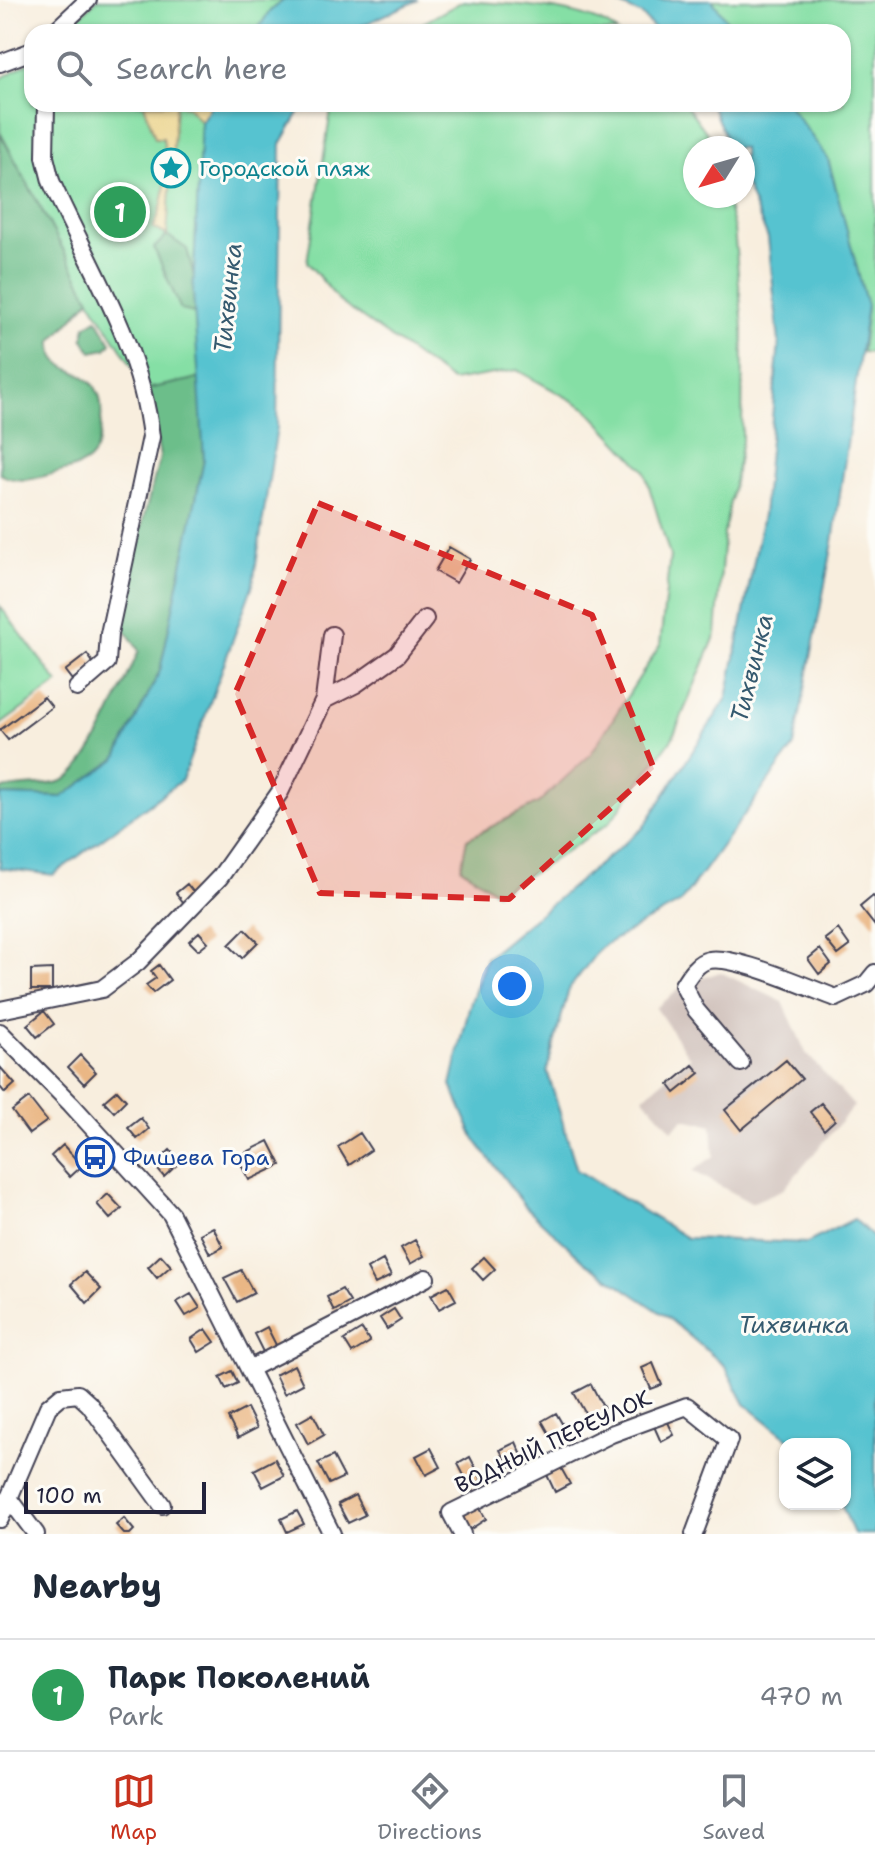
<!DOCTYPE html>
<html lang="en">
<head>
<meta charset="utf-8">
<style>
  :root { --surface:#fff; --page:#f6f6f7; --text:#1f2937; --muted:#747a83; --line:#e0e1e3; --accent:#c8321e }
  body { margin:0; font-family:"Shantell Sans",sans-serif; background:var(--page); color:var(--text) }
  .controls { position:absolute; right:24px; bottom:24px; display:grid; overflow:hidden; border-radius:16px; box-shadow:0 2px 6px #0004 }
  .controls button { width:72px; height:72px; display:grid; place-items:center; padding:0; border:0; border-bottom:2px solid var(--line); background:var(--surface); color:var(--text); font:40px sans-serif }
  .compass { position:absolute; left:683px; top:136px; width:72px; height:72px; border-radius:50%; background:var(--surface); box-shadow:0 2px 6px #0004; rotate:233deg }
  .scale { position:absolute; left:24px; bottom:20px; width:182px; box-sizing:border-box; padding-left:8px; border:4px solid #22223b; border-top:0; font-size:22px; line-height:28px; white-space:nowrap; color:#22223b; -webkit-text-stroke:6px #fdfcf7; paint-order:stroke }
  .you { position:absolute; left:512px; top:986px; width:28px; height:28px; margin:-20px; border:6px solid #fff; border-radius:50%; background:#1a73e8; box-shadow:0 0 0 12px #1a73e833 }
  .badge { display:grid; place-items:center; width:52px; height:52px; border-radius:50%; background:var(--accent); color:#fff; font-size:26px; font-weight:700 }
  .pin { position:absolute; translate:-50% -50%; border:4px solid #fff; box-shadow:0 2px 8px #0006 }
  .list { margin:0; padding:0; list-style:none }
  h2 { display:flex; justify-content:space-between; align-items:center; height:104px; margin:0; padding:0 32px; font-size:34px }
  h2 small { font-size:26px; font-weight:400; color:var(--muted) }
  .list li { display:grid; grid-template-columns:52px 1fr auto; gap:24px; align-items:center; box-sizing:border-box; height:112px; padding:0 32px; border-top:2px solid var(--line) }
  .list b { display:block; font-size:30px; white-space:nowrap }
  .list p { margin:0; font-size:26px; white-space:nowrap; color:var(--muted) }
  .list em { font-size:26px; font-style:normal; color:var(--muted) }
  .icon { flex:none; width:44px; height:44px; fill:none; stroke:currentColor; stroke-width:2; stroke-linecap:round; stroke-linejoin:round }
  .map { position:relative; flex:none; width:875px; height:1534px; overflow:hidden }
  .search { position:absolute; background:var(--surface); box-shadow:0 2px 6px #0004; left:24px; right:24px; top:24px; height:88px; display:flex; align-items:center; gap:20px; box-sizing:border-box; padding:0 28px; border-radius:24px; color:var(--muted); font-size:30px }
  .sheet { height:216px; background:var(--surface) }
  nav { display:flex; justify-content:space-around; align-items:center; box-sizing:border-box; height:112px; border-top:2px solid var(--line); background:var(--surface); font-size:22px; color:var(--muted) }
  nav a { display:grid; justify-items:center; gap:4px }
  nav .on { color:var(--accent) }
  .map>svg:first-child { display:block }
  .industrial { fill:#cfc0ba }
  .green { fill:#85dfa5; stroke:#548070; stroke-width:2 }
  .forest { fill:#6cbe8a; stroke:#477062; stroke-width:2 }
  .sand { fill:#eeda9e; stroke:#887e6c; stroke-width:2 }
  .water { fill:#57c3d0; stroke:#3c7286; stroke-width:2 }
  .building { fill:#eab785 }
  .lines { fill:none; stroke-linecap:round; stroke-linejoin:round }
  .minor-casing { stroke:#424153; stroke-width:20 }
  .minor { stroke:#fff; stroke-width:16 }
  .marked { fill:#d62828; fill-opacity:0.2; stroke:#d62828; stroke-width:6; stroke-dasharray:16 10; stroke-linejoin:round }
  .labels { text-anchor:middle; stroke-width:6; stroke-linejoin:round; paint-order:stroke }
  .culture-label { font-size:22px; fill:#0d838f; stroke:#fdfcf7; text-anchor:start }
  .transit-label { font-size:22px; fill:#164399; stroke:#fdfcf7; text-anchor:start }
  .street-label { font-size:22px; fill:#22223b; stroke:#fdfcf7 }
  .water-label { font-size:24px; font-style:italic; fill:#355a6f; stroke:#fdfcf7 }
</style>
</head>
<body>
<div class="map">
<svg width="875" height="1534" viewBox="0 0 875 1534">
  <rect width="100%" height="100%" fill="#fdfcf7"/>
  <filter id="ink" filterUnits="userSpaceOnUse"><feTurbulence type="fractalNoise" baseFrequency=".0125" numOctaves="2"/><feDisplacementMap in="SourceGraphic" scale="16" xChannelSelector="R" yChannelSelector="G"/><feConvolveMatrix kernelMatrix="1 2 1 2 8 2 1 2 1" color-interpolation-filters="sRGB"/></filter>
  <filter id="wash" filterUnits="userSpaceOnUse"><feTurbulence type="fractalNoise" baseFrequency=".006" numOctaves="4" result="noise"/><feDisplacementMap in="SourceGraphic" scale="32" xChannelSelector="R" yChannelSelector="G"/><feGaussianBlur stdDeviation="1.8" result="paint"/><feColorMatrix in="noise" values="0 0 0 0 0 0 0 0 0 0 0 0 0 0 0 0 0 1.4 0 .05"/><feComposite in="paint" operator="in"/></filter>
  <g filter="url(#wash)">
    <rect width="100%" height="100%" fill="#f8eede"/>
    <path class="industrial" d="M720,972L783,1002L806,1053L854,1106L784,1189L751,1203L693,1171L714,1156L712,1125L684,1119L672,1130L643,1097L690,1058L656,1008L686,984Z"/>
    <path class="green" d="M97,0H284L270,11L256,32H63Z
      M712,0H871L875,7V353L862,352L867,306L828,159L788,104H843V32H735Z
      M463,1C504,4 585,5 617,32H407Z
      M32,61V104H212L201,122L200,148L193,292L200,378L147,389L94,307L0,132V79Z
      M332,104H685L707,133L712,148H695V196H725L734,229L743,328L742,441L724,533L716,634L672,739L609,823L538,870L496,892L461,868L467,839L538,803L590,755L660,645L670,556L644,470L586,408L517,370L452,381L340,302L307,262Z
      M0,606L58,683L0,725Z"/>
    <path class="forest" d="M0,133L90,299L52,341C50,373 81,366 95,387C102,398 102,410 101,422C100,464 84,466 48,475C31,480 16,483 0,474Z
      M167,235L187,249L194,276V313L181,310L154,248Z
      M97,319L111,343L106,349L92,352L83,339L86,326Z
      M200,378L204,460L160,671L116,759L62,797L0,795V790C20,783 44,788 63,781C91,769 125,680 139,651L117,617L160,457L147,389Z"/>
    <path class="sand" d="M144,104H212L201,122L188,107L176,104L167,235L153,228C167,199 168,170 163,138H155Z"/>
    <path class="water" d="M284,0H418L348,32H256L270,11Z
      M609,0H712L735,32H657L642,15Z
      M212,104H304L281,144L277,427L253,584L182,780L53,875L0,868V795L62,797L116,759L160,671L204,460L193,292L201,122Z
      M711,104H788L828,159L867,306L833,542L794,746L681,902L601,947L569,989L547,1070L577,1170L687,1238L807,1243L854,1219L875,1239V1534H854L841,1504H845V1444H795L745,1404L725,1366L667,1317L585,1262L525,1206L474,1138L451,1085L469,1008L486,958L643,828L727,698L763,515L779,342L768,238L743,179V148H730Z"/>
    <g id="blocks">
      <path class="building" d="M449,547L470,559L456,583L435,571Z
        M87,654L94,664L72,680L65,671Z
        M44,697L52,707L8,740L0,730Z
        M187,884L195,894L184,903L176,893Z
        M873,896L875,898V926L860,907Z
        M245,929L258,942L242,958L229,945Z
        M838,929L850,946L838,955L825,939Z
        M199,932L208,942L198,950L189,941Z
        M820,949L831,964L819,974L808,959Z
        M159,965L170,980L153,993L146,985L156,978L151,971Z
        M52,969V990H31V970Z
        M44,1011L54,1024L37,1037L27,1025Z
        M80,1055L96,1072L84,1084L68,1067Z
        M786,1060L802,1079L741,1130L725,1110Z
        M693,1065L700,1073L675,1093L669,1085Z
        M0,1067L15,1084L5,1093L0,1087Z
        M117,1090L126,1100L114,1112L104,1101Z
        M29,1098L47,1121L29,1134L12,1111Z
        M821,1103L835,1120L824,1130L810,1112Z
        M141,1118L149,1129L137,1139L128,1128Z
        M360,1133L371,1150L349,1165L338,1147Z
        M269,1141L281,1165L249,1180L237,1157Z
        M63,1145L82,1166L70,1177L51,1156Z
        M170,1150L180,1162L164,1177L154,1165Z
        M108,1194L122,1209L110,1219L97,1204Z
        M213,1227L223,1247L210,1254L200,1234Z
        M415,1240L424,1256L410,1264L401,1248Z
        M161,1255L171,1266L157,1278L148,1267Z
        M484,1257L495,1269L483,1280L472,1268Z
        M383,1260L391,1276L375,1284L367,1269Z
        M241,1270L254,1293L237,1302L224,1278Z
        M85,1272L101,1289L87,1303L71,1284Z
        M448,1286L456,1300L439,1309L431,1295Z
        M342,1289L350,1302L334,1311L327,1297Z
        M191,1294L200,1308L186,1316L177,1302Z
        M394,1309L401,1320L387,1329L380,1318Z
        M267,1327L277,1347L264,1354L254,1334Z
        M206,1329L215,1342L199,1352L191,1339Z
        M362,1329L370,1342L352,1353L344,1340Z
        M653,1363L662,1385L651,1389L642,1368Z
        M294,1365L303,1384L284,1394L275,1375Z
        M232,1371L238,1383L226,1389L220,1377Z
        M591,1384L604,1409L588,1418L574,1393Z
        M247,1408L257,1428L238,1438L228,1418Z
        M556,1413L564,1427L550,1435L542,1421Z
        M313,1414L324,1435L308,1444L297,1423Z
        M666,1418L674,1435L661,1442L653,1424Z
        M516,1442L524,1460L510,1467L500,1450Z
        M431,1448L441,1467L426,1475L416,1456Z
        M333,1456L344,1477L329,1484L318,1463Z
        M470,1457L482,1480L470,1487L458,1464Z
        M275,1459L284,1476L263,1487L254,1470Z
        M561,1468L570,1484L555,1492L547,1475Z
        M355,1495L365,1515L348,1523L338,1504Z
        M478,1505L486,1519L469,1530L460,1516Z
        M297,1511L304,1524L287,1532L281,1519Z
        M124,1518L134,1530L130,1534H124L116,1525Z"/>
    </g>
  </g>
  <g filter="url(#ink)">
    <use href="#blocks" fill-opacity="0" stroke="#424153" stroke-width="2"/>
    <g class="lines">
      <defs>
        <path id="minor" d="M54,32L88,0
          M0,63L32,51
          M46,104L45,157L51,181C88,264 141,345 151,437L109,634L107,662L77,688
          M324,700L332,635
          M0,1010L102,989L138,962L220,877L280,792L324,700L356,684L397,655L425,619
          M0,1032L71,1104L171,1214L332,1534
          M741,1063L696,1010L683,985C689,975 697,962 709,960C735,955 809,988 836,998L866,984L875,973
          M251,1368L426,1278
          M9,1498L36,1534
          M0,1519L48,1407L61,1396L78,1394L89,1404L162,1505
          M462,1534L451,1513L611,1434L687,1406L729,1440L694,1534"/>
      </defs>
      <use href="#minor" class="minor-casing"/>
      <use href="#minor" class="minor"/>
    </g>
  </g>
  <path class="marked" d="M318,503L592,615L654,769L509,899L320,893L235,694Z"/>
  <defs>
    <symbol id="sight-ring" viewBox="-11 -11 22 22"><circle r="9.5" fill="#fdfcf7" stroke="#0f9aa8" stroke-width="1.5"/><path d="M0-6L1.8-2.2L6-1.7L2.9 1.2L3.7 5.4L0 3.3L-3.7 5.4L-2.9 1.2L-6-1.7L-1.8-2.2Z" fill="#0f9aa8"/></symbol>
    <symbol id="bus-ring" viewBox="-11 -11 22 22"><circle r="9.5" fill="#fdfcf7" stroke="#1a4fb4" stroke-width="1.5"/><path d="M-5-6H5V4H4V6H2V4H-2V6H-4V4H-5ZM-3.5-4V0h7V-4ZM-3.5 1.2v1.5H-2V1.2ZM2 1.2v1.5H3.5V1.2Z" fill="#1a4fb4"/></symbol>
  </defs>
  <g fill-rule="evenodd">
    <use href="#sight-ring" x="149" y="146" width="44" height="44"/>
    <use href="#bus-ring" x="73" y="1135" width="44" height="44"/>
  </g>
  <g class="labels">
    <g class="culture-label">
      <text x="199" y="176">Городской пляж</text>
    </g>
    <g class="transit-label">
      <text x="123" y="1165">Фишева Гора</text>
    </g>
    <g class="street-label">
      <text transform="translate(553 1441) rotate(-25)" y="8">ВОДНЫЙ ПЕРЕУЛОК</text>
    </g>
    <g class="water-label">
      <text transform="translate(228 298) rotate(-84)" y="8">Тихвинка</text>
      <text transform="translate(752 668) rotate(-76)" y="8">Тихвинка</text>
      <text x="794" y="1333">Тихвинка</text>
    </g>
  </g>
</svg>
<div class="controls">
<button><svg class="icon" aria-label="layers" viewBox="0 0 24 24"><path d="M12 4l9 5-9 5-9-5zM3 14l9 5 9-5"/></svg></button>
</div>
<svg class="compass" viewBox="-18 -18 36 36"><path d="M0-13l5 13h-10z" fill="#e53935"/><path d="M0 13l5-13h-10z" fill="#747a83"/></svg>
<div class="scale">100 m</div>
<div class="you"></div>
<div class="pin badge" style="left:120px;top:212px;background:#2e9e5b">1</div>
<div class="search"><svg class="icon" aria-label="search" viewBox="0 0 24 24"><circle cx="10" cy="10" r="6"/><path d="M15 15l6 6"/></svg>Search here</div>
</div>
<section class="sheet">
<h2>Nearby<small></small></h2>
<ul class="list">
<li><span class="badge" style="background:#2e9e5b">1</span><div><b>Парк Поколений</b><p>Park</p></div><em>470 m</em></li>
</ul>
</section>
<nav>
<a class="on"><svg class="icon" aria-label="map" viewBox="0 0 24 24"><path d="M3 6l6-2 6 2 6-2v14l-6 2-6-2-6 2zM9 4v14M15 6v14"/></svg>Map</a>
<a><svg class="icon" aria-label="directions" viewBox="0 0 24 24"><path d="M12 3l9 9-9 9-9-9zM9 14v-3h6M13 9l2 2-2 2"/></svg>Directions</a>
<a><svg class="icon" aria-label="saved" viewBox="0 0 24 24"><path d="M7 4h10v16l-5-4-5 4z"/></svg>Saved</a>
</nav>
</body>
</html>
